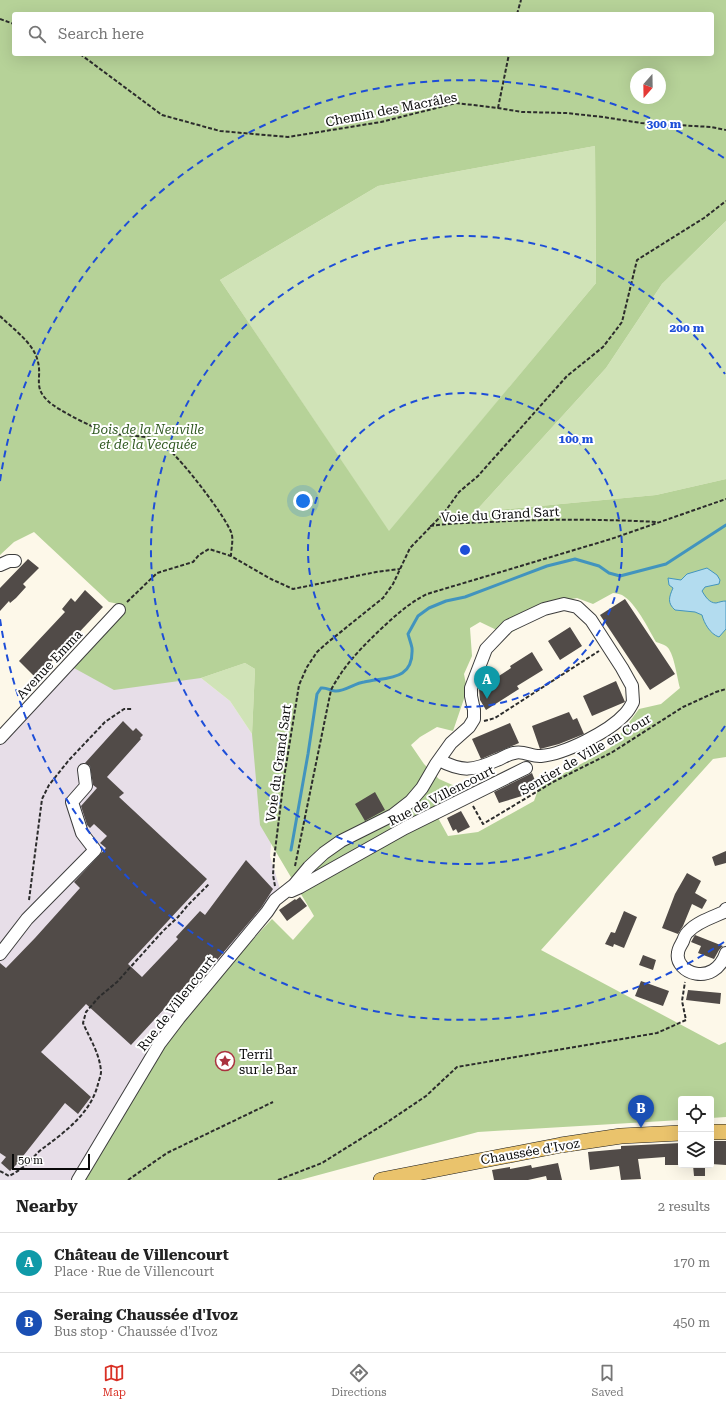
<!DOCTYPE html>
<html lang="en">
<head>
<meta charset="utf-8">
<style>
  :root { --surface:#fff; --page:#f2f2f2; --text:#222; --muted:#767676; --line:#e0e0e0; --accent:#d93025 }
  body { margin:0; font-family:"Roboto Serif",serif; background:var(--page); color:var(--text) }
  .controls { position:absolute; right:12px; bottom:12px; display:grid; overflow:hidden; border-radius:4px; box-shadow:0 4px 16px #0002 }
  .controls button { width:36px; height:36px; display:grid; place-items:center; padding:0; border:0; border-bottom:1px solid var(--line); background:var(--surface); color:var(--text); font:20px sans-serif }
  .compass { position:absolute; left:630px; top:68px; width:36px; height:36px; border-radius:50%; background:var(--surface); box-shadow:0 4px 16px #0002; rotate:200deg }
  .scale { position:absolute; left:12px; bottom:10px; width:78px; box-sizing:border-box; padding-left:4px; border:2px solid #0a0a0a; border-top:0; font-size:11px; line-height:14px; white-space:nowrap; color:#0a0a0a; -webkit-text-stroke:3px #fff; paint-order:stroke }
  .you { position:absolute; left:303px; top:501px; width:14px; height:14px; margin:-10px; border:3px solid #fff; border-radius:50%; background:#1a73e8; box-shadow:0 0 0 6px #1a73e833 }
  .badge { display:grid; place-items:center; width:26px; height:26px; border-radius:50%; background:var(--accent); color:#fff; font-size:13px; font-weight:700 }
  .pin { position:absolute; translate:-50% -33px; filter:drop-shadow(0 1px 2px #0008) }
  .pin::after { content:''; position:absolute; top:21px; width:14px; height:12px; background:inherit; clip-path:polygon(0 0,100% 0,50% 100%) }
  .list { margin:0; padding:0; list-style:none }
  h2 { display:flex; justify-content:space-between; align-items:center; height:52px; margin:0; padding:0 16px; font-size:17px }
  h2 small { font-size:13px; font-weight:400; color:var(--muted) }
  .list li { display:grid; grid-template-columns:26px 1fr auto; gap:12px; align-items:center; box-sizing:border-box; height:60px; padding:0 16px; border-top:1px solid var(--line) }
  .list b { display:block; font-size:15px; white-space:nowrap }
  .list p { margin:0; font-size:13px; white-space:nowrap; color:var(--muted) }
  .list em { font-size:13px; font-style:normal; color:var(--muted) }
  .icon { flex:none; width:22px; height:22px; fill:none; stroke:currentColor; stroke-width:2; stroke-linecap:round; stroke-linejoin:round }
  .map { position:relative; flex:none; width:726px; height:1180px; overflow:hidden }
  .search { position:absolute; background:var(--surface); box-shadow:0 4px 16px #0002; left:12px; right:12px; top:12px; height:44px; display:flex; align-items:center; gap:10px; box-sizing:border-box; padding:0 14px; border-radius:4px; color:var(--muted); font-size:15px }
  .sheet { height:172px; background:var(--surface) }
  nav { display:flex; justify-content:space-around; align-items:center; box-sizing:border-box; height:56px; border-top:1px solid var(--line); background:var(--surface); font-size:11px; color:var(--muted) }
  nav a { display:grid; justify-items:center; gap:2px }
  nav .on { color:var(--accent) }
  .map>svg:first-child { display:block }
  .industrial { fill:#e7dee8 }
  .green { fill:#d0e3b7 }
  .forest { fill:#b6d298; fill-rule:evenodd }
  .water { fill:#b3dcef; stroke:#4294be }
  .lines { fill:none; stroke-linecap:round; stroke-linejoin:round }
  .stream { stroke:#4294be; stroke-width:3 }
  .building { fill:#514b48 }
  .minor-casing { stroke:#3d3d3d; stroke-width:14 }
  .major-casing { stroke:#1b1b1b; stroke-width:16 }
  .path { stroke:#2c2c2c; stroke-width:2; stroke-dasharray:4 2; stroke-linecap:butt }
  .minor { stroke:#fff; stroke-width:12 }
  .major { stroke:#eac36c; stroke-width:15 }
  .ring { fill:none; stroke:#1d4ed8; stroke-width:2; stroke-dasharray:7 5 }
  .labels { text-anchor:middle; stroke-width:4; stroke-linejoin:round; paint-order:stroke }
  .street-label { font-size:13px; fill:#0a0a0a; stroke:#fff }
  .park-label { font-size:13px; font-style:italic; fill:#315a22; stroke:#fff }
  .poi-label { font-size:13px; fill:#0a0a0a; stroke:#fff; text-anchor:start }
  .centre { fill:#1d4ed8; stroke:#fff; stroke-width:2 }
  .ring-label { font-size:12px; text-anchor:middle; font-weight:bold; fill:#1d4ed8; stroke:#fff; stroke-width:4; stroke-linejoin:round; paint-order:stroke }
</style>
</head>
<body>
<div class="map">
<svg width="726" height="1180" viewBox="0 0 726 1180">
  <rect width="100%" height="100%" fill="#fdf8e9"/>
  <path class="industrial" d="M109,625L201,678L230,701L260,746L280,757L270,856L280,889L75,1180H0V744Z"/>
  <path class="green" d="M595,146L596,283L389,532L220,280L378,186Z
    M726,221V479L656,495L475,512L606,368L662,284Z
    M245,663L255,669L252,734L230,701L201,678Z"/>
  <path class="forest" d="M0,0H726V221L662,284L606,368L475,512L656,495L726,479V757L713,759L541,950L719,1045L726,1042V1117L711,1118V1099H681V1120L478,1132L300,1180H74L146,1054L272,919L293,940L314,916L260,825L252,734L255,669L245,663L201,678L114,690L74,668L92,646L125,609L119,604L109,602L34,532L14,542L0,555ZM14,14H712V54H14ZM636,74H660V98H636ZM595,146L596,283L389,531L220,280L378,186ZM613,593C616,593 619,594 622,595C636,603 648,628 656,642C659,643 663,644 666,646C674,651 677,678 680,688L661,704L639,709L610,748L539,787L534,801L478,832L448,836L437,816L457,787L439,779L424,764L411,745L420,737L437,727L453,731L467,690L464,674L472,656L470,628L480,622L507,635L566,600L577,598L593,604Z"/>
  <path class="water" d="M707,568L717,575L720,580L719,584L705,587L702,591C705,596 709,603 716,603C720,602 722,601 726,601V629L719,637C710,634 704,623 702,615L695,612L675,610C667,603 669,597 673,588L669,585L668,578L681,580L687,574Z"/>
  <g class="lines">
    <path class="stream" d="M291,850L308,754L317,694L321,688C327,687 330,691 335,691C344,692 355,683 364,682C387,677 414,681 412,648C411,643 409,638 408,634L418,616L429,608L446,601L465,597L547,566L575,559L599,566L609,573L620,576L666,564L726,525"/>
  </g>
  <path class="building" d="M28,559L39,568L23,584L26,587L16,598L10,603L9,601L0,611V588Z
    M85,590L103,607L36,678L19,661L65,612L62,609L71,598L75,602Z
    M625,599L675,674L650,690L600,615Z
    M570,627L582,646L560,660L548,641Z
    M532,652L543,670L517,686L519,689L486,710L480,700L479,689L511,668L510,666Z
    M616,681L625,702L592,716L583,696Z
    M569,712L573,720L577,718L584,734L559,744L540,749L532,726Z
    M123,721L133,731L136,728L143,735L140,738L141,739L107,777L124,793L119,797L207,879L128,964L142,977L178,939L176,937L200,911L205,915L246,860L273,889L261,908L206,973L201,969L131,1045L86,1004L41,1052L91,1097L78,1114L65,1103L16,1165L10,1171L1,1163L6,1157L0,1153V963L6,968L35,938L80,888L74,882L106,848L100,843L107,836L94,824L90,828L87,825L81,806L97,788L93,785L90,766L85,763Z
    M510,723L519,743L481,759L472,739Z
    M532,773L536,783L520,789L522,796L499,803L494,792Z
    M375,792L385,810L365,821L355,804Z
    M461,811L470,827L458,833L456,829L453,831L447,818Z
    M726,851V863L715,866L712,857Z
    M687,873L701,881L695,893L707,900L702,909L692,904L683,926L678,934L662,928L675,894Z
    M300,897L307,906L287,921L279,910L295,899L296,900Z
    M624,911L637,917L624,948L614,944L613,947L605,944L611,932L615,933Z
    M695,935L723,946L719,950L714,959L698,953L701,946L691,942Z
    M643,955L656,960L653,970L639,965Z
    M641,981L669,991L663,1006L635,996Z
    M688,990L721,993L720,1004L686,1000Z
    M711,1141H726V1165L711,1164Z
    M681,1143V1165H665V1157L638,1159L641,1179L621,1180L619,1166L590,1170L588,1152L621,1149V1146Z
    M558,1163L562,1180H547L546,1176L528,1180H494L492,1170L510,1167V1169L531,1165L532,1168Z
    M693,1165H705V1176H694Z"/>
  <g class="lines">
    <defs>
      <path id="minor" d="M0,565L9,561H15
        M0,738L119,610
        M291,891L300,887L405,828L526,768
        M726,909L724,912C713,917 697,922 689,931C686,933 684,938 683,941C681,945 678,949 678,953C674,973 714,988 726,953
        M0,954L27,919L95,850L82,833L72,802L86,786L84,770
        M78,1180L160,1043L179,1018L267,912L275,900L294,885L309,867L324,853L341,841L393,815L411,801L422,788L436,764L451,743L469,727L474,719V710L471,696V688L486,649L508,626L544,609L564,604L577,607L591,620L622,668L632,686L633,702C631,706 628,711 625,714C609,732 564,754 541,756C532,757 523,750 514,753C508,754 502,758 497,760C473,771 462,772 439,760"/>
      <path id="major" d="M711,1132H726
        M381,1180L561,1145L621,1136L681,1133"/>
    </defs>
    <use href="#minor" class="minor-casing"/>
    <use href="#major" class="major-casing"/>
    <path class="path" d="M517,14L521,0
      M0,19L14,24
      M80,54L162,115L220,131L288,137L381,122L456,103L498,108L522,112L566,113L603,117L641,123L711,127L726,130
      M498,108L509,54
      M0,316C13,329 34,343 38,362C42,378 33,387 48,401C57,410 97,430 110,433C124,436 140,435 155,439C171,444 224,514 231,532C234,538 231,549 231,556
      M430,526C450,523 469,523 489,522C545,519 601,519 658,522
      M127,602L157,573L193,562L199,555L209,549L231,556L271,579L293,589L376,572L400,569
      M484,721L495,718L599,651
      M473,806L483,824L553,782L611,753L683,707L716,692L726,689
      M295,866L331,690C344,665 362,647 382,628C396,615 409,603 427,594L611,539L726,499
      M275,886L273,875L274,859L284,778L299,685L307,667L317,652L327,643L383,598L393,584L410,548L444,513L459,492L478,476L567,376L603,347L622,322L637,260L704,218L726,201
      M29,900L42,799L49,785L69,760L105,722L124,709H132
      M0,1171L9,1176C15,1173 21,1169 27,1164C32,1159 36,1154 42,1149C65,1132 91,1113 98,1084C99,1080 101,1075 101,1072C100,1054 90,1039 83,1023L86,1012L99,997L117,982L163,931L178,917L188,905L209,884
      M128,1180L167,1153L273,1102
      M278,1180L322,1163L386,1123L426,1096L457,1067L657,1033L686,1020L682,1001L685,982"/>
    <use href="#minor" class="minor"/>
    <use href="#major" class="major"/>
  </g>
  <g class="ring">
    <circle cx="465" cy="550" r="157"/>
    <path d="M725 726A314 314 0 1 1 725 374"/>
    <path d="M724 942A470 470 0 0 1 0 619M0 481A470 470 0 0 1 724 158"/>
  </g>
  <defs>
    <symbol id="sight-ring" viewBox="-11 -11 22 22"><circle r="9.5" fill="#fff" stroke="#aa323f" stroke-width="1.5"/><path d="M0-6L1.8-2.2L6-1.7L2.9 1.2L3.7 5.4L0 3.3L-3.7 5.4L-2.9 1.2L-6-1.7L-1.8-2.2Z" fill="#aa323f"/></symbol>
  </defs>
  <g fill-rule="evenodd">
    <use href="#sight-ring" x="214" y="1050" width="22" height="22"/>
  </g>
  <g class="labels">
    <g class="street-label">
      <text transform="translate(391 109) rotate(-11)" y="5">Chemin des Macrâles</text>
      <text transform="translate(500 514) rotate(-3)" y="5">Voie du Grand Sart</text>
      <text transform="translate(49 664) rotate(-47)" y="5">Avenue Emma</text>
      <text transform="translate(585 754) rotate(-30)" y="5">Sentier de Ville en Cour</text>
      <text transform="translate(278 763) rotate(-82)" y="5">Voie du Grand Sart</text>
      <text transform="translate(441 795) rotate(-27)" y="5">Rue de Villencourt</text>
      <text transform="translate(176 1003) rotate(-52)" y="5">Rue de Villencourt</text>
      <text transform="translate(530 1151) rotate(-10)" y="5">Chaussée d'Ivoz</text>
    </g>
    <g class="park-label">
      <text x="148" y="434">Bois de la Neuville<tspan x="148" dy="15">et de la Vecquée</tspan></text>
    </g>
    <g class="poi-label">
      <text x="239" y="1059">Terril<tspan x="239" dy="15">sur le Bar</tspan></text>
    </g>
  </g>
  <circle cx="465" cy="550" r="6" class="centre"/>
  <g class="ring-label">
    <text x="664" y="128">300 m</text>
    <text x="687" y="332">200 m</text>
    <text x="576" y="443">100 m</text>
  </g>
</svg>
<div class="controls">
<button><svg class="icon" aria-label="locate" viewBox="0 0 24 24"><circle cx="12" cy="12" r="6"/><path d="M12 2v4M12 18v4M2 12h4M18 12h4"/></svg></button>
<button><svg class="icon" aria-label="layers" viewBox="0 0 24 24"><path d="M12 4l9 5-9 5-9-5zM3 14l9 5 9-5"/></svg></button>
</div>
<svg class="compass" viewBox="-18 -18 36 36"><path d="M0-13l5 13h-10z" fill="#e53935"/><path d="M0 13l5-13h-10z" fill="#767676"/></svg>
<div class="scale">50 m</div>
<div class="you"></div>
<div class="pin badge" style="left:487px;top:699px;background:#0f9aa8">A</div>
<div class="pin badge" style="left:641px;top:1128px;background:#1a4fb4">B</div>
<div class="search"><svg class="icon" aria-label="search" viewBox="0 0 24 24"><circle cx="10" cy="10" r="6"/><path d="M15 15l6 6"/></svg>Search here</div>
</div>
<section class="sheet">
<h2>Nearby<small>2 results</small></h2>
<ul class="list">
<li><span class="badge" style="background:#0f9aa8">A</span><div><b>Château de Villencourt</b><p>Place · Rue de Villencourt</p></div><em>170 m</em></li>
<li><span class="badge" style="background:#1a4fb4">B</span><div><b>Seraing Chaussée d'Ivoz</b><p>Bus stop · Chaussée d'Ivoz</p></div><em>450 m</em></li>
</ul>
</section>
<nav>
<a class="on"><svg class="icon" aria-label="map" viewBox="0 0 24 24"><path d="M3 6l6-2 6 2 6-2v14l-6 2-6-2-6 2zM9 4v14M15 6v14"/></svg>Map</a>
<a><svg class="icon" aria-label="directions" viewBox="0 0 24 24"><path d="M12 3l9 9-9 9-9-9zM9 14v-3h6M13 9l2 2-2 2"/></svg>Directions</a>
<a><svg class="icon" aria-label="saved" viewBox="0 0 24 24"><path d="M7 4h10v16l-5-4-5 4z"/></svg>Saved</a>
</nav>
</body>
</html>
